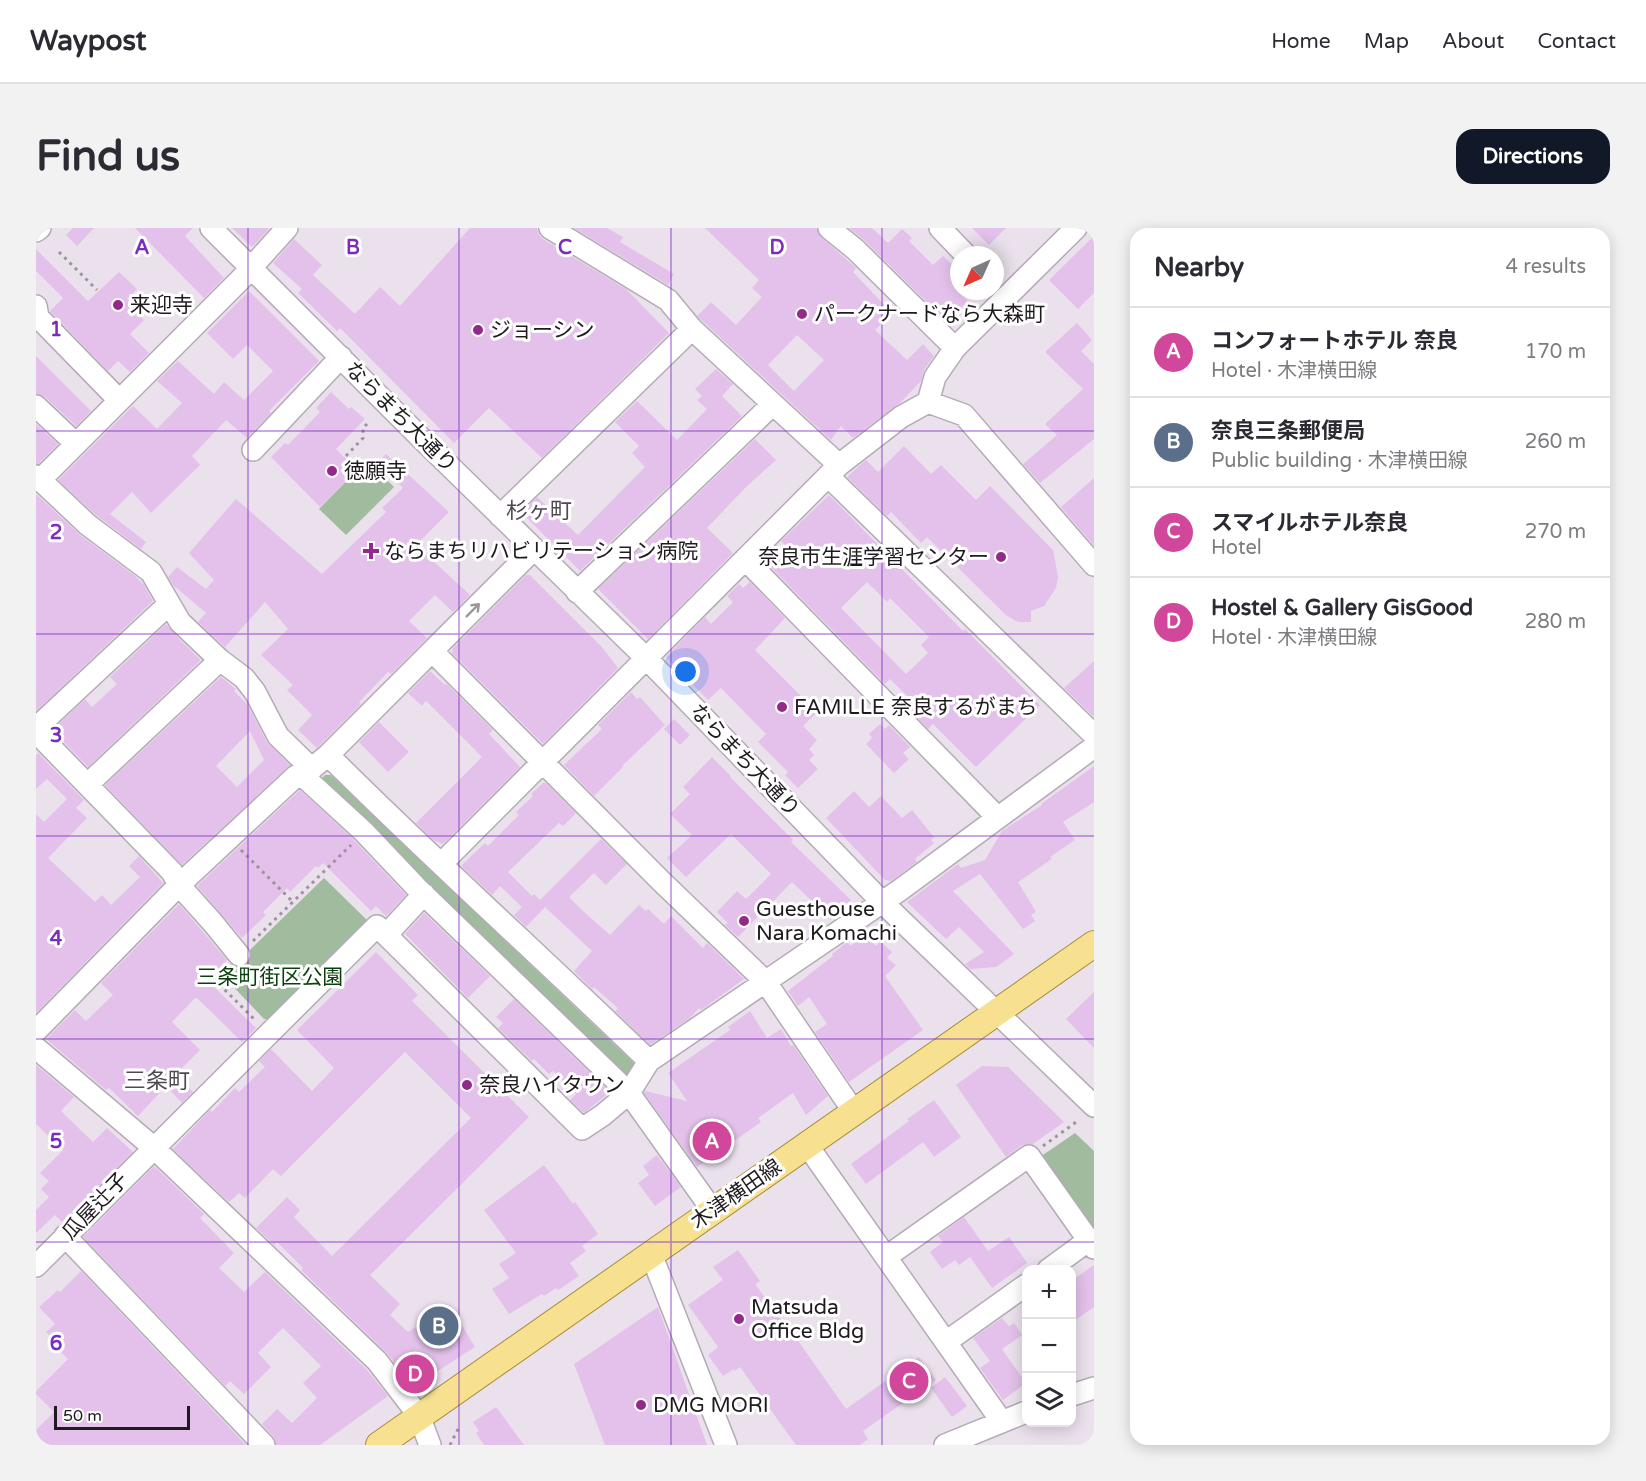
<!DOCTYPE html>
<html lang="en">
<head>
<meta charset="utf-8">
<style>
  :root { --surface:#fff; --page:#f2f2f3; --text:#2b2b33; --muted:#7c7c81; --line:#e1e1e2; --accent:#111827 }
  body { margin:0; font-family:"Varela Round","Noto Sans JP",sans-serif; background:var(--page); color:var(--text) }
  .controls { position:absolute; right:18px; bottom:18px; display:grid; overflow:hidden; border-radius:12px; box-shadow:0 3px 15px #0003 }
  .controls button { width:54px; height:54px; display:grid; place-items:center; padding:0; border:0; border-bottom:2px solid var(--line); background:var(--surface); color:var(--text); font:30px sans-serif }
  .compass { position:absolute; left:914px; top:18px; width:54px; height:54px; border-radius:50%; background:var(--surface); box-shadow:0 3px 15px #0003; rotate:225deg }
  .scale { position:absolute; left:18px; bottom:15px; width:136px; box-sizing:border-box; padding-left:6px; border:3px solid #1e1a1e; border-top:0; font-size:16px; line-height:21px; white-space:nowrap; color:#1e1a1e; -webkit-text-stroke:4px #fff; paint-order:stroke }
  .you { position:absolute; left:650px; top:444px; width:21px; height:21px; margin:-15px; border:4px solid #fff; border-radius:50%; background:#1a73e8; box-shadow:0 0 0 9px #1a73e833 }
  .badge { display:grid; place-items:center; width:39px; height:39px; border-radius:50%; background:var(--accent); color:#fff; font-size:20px; font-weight:700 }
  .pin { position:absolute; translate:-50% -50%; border:3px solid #fff; box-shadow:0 2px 6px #0006 }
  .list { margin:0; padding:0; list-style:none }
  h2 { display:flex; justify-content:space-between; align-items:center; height:78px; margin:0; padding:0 24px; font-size:26px }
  h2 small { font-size:20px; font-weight:400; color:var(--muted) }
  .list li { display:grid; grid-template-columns:39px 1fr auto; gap:18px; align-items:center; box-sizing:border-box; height:90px; padding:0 24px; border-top:2px solid var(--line) }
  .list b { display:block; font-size:22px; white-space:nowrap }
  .list p { margin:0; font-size:20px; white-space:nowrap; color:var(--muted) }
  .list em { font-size:20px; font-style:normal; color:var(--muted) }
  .icon { flex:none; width:33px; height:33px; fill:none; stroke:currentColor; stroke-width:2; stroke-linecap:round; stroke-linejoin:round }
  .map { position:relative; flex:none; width:1058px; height:1217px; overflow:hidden; border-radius:18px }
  header { display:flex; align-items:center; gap:36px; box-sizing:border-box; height:84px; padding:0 30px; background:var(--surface); border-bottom:2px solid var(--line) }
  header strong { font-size:28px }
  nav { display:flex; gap:33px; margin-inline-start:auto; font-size:21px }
  .intro { display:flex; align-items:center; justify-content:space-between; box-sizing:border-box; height:144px; padding:0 36px }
  h1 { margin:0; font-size:42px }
  .button { padding:15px 27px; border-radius:18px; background:var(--accent); color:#fff; font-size:21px; font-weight:700 }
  main { display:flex; gap:36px; padding:0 36px }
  aside { flex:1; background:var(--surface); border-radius:18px; box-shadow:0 3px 15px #0003 }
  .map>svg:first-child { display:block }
  .green { fill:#a1bb9f }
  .building { fill:#e3c1ea; fill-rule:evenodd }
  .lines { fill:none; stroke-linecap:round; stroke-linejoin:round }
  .minor-casing { stroke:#b4abb6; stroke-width:24 }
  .major-casing { stroke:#a78e39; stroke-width:28 }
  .path { stroke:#9c949d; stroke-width:3; stroke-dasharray:3 4.5; stroke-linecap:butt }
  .minor { stroke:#fff; stroke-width:21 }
  .major { stroke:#f7e191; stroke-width:26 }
  .oneway { stroke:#9a989a }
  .grid { fill:none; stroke:#7b2cbf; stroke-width:1.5; stroke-opacity:0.55 }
  .poi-dot { fill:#94298b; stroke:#fff; stroke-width:2 }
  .labels { text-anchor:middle; stroke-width:6; stroke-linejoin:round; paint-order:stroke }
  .poi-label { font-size:21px; fill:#1e1a1e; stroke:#fff; text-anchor:start }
  .street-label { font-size:21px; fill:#1e1a1e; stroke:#fff }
  .park-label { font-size:21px; fill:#093f0b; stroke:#fff }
  .neighbourhood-label { font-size:22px; fill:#514952; stroke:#fff }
  .grid-label { font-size:20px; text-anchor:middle; font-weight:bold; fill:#7b2cbf; stroke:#fff; stroke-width:6; stroke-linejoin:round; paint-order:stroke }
</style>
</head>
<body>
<header>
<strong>Waypost</strong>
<nav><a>Home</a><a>Map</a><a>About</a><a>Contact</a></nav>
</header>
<div class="intro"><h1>Find us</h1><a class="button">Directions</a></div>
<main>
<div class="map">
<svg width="1058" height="1217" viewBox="0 0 1058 1217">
  <rect width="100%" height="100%" fill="#ebe1ed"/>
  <path class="green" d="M331,232L358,259L310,307L283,281Z
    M289,547H295L598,835L600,840L593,852L281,555Z
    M288,650L334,695L238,791H228L187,748Z
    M1039,905L1058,923V1003L1004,929Z"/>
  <path class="building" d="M37,0H58L41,18L30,7Z
    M99,0H157L149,8L188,50L168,70Z
    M196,0H231L233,1L216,19Z
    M434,0H501L503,7L507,11L590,61L633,105L506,230L453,180L418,215L325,121L304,100L301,103L262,65L266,61L237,35L258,11L286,37L277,47L319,86L344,59L364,78Z
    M538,0H571L587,9L584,14L638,46L632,57Z
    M669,0H781L785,9L820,40L817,44L856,85L839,102L871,132L887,116L898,128L888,142L885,153L864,175L817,210L805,198L795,212L661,88L675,74L700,97L726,69L716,60L723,52ZM761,107L788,132L758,163L732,137Z
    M813,0H836L852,15L866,1L876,10L873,13L897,37L907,28L923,43V52L917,58L931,72L932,75L913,96L829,13Z
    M936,0H970L953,17Z
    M1058,8V65L1042,81L1013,52Z
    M0,21L52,73L83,44L101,61L91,71L105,85L103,87L108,92L94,106L113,125L94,144L82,133L72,143L14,83L27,70L0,43Z
    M213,63L283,133L233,183L235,185L211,210L190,192L156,228L164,237L115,285L96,264L74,286L110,314L105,321L60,287L22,252L97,178L121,201L146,175L121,153L142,133L178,166L188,154L208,172L237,143L211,117L197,131L171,105Z
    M1041,95L1056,112L1045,123L1058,136V211L1004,255L987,236L1021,207L1009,196L1047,161L1009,124Z
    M0,128L55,183L40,198L9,169L0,166Z
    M680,141L697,156L686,168L706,188L544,343L489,288V282L501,269L542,307L609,239L596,225L603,218L579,194L601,173L641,212L671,181L661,172L666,168L659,161Z
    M295,164L313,181L315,179L329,191L300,221L321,242L284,279L235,229L249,215L252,217L284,184L280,180Z
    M0,196L22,216L2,236H0Z
    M719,211L740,232L710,259L671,300L697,325L612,411L562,361Z
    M868,218L895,246L905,237L940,272L954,258L1017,322L1022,349L1020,360L1008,378L995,383V394H982L970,387L891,309L885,315L855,284L851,288L811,249L830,232L842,244Z
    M350,226L413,284L380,317L434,367L417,384L399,367L373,393L391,410L355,446L352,444L323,474L325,476L281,520L262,502L276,487L251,462L257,457L225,427L252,401L229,374L189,419L162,394L170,385L137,357L132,349L141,339L170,361L178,352L153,325L200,271L286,346L350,284L346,280L367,260L342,234Z
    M1058,250V318L1025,279Z
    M0,266L44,307L98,347L108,357L117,373L0,483Z
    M793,267L927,403L929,401L1004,477L940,539L897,496L892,501L875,483L881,478L854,451L849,456L732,336L750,318L745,313ZM831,354L851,374L854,370L893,409L885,417L892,425L870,446L805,380Z
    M490,347H494L565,418L582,440L507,516L416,425L417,420Z
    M714,354L749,390L719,422L781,484L767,498L781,512L773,521L778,527L773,532L782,541L762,560L749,547L752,544L722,514L730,506L685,460L672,472L630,429L669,389L675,396L697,374L691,368L703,356L707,360Z
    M130,396L145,413L165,432L52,539L16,502L49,471L56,479L81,456L74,449Z
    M1058,433V489L1028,460Z
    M394,443L409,457L410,455L457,502L453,506L484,539L407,616L397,612L380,595L446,529L390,473L386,478L372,465Z
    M185,449L200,461L198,463L211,476L231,514L254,537L146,637L69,557ZM214,503L228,532L201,559L180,538Z
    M595,464L601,471L604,469L629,497L586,538L587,539L558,568L528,537L566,501L562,497Z
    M638,491L654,507L644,517L628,501Z
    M343,494L373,524L352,544L323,514Z
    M844,496L849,501L853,497L874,519L867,525L873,531L858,545L830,516L836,510L833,506Z
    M2,525L48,572L40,580L51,590L12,630L59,674L66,667L75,677L104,649L93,638L103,628L127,655L0,785V586L8,594L31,571L11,551L0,561V527Z
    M676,529L695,548L694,549L757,612L755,614L815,672L795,692L756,654L702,709L689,697L692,695L681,684L701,663L710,671L735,646L695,606L650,649L631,630L656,607L634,586L654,566L647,559Z
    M1058,538V574L1027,594L1039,612L1014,629L1016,631L982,654L1000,684L995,687L999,693L987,701L944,646L917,663L978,726L960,739L934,741L929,736L948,724L923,699L910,711L871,674L922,636L925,640L949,632L966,603L1006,577L1005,576Z
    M507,555H510L540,585L527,598L523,595L472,644L496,668L498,666L504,672L565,611L591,636L570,657L558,645L533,669L546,682L574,707L603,677L610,683L612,681L628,696L635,688L667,720L671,715L708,751L665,782L663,780L654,790L614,817L579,783L582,780L558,759L556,761L538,743L556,723L509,679L490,699L478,687L486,679L464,658L456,667L425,638L449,615L452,618L483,587L480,584L497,568L495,566Z
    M264,562L315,609L370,667L350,688L340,678L335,683L287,635L282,640L280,638L254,664L251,660L227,684L230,687L206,710L161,658Z
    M818,563L833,579L845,568L866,590L876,582L898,609L895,612L898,615L879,631L881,634L855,653L849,652L790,590Z
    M143,676L191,732L171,752L220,800L206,814L161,770L158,771L136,794L164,822L140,846L157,864L146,875L130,858L102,888L73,860L70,862L10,811L39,782L50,793L77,767L65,755Z
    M388,685L454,748L432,770L369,706Z
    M827,705L840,718L844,713L856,724L851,730L860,737L849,748L887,802L813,854L779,804L791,796L773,769L762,778L752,763L797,728L796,726L811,714L815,718Z
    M340,724L382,767L376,773L493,889L334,1047L364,1076L354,1087L372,1104L414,1077L439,1119L377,1159L350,1124L265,1042L267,1040L241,1014L238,1017L220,1000L251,969L264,982L258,989L296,1028L435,890L369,824L245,948L237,941L209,970L203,965L193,974L137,921L174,882L176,884L199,860L203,864L229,839L223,833L235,821L276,863L298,840L261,802Z
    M1058,764V820L1030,791Z
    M478,771L574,864L548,885L534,872L540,866L517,843L513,846L498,831L496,833L462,800L467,795L460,789Z
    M714,783L731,810L745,801L755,818L757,817L792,868L770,887L757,865L722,890L725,894L661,939L608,865L609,863L651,873L632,845L694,802L692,799Z
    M0,837L38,869L25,883L57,914L71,900L97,924L26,994L19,987L0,1005V982L13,969L5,961L13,953L4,945L27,922L0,896Z
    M946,838L972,839L1028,894L997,916L986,917L970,929L920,857Z
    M898,872L925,909L898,929L887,914L830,956L815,936L873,893L871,891Z
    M621,927L645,959L619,978L602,955L613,947L607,938Z
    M508,937L537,976L539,974L562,1006L546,1018L550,1023L534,1035L543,1048L522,1062L520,1060L508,1068L506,1066L473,1086L456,1061L473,1050L463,1036L480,1025L448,982Z
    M118,938L168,986L164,990L198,1025L183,1040L208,1064L229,1044L331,1142L352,1168L284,1217H240L238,1209L226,1196L241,1181L256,1195L281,1170L267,1155L285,1138L247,1100L222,1125L235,1139L208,1166L194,1153L189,1158L47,1009Z
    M928,989L952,1023L973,1009L991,1035L956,1060L934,1029L923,1037L919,1032L906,1041L894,1024L907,1014L902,1008Z
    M702,1022L724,1053L719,1056L757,1108L758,1107L810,1181L883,1129L900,1152L827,1203L832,1211L824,1217H760L704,1139L699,1143L698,1141L687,1148L672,1127L682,1119L652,1077L687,1052L677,1039Z
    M1058,1037V1079L1035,1095V1053Z
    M45,1043L210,1217H7L0,1209V1202L18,1184L0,1166V1163L32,1131L22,1121L25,1119L10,1104L19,1096L3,1079L22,1062L24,1064Z
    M622,1079L671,1217H569L538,1136Z
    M966,1090L973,1098L978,1095L986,1107L966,1121L990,1155L967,1172L944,1140L954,1133L937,1110Z
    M909,1149L931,1178L916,1189L895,1160Z
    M460,1179L466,1187L488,1217H448L440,1205L443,1203L437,1194Z"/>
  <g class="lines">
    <defs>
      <path id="minor" d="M175,0L387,212L610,430L846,674L1058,878
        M514,0L632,72L656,101L803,237
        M793,0L820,22L919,120
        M904,0L930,27
        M0,3L4,0
        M0,78L2,89L83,172
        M892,174L928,187L1058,337
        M0,178L40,216
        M217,222L305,129
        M0,248L52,297L115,344L144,394L184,432L208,450L219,464L242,508L276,541
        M792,248L1058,507
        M4,252L204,52L251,0
        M464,288L656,101
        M709,331L961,589
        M541,364L737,176
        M396,423L625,653L729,753L818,884
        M0,500L133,376
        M0,504L136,644L143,657L177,695L203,727
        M292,527C397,632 507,730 613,833
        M267,548L328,604L381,660L593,865L613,833L864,662L1058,519
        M52,556L184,432
        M405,636L803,237L865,189L892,174L899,149L919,120L1040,0
        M351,706L388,666
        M0,803L143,657L260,548H267L292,527L498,321
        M0,820L117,919L341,1133L383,1188L394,1217
        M771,917L966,1194
        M29,1008L228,1217
        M615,1026L690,1217
        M850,1029L993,928L1058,1020
        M0,1038L341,698L546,901L567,887L593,865L677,983
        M1012,1042L1053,1012
        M910,1114L990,1057
        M1036,1167L1058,1160
        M909,1217L990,1184"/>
      <path id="major" d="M343,1217L1058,716"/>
    </defs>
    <use href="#minor" class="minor-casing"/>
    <use href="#major" class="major-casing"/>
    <path class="path" d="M23,24L61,62
      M310,228L327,210V200L332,195
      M205,622L256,673
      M217,713L315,617
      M189,741L178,751L220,793
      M1007,918L1043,892
      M414,1217L422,1201"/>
    <use href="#minor" class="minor"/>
    <use href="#major" class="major"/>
  </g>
  <defs><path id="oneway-shaft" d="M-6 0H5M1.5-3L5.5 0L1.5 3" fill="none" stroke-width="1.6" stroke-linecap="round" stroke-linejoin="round" transform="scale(1.5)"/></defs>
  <use class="oneway" href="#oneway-shaft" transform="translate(437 382) rotate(-45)"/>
  <path class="grid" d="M212,0V1217M423,0V1217M635,0V1217M846,0V1217M0,203H1058M0,406H1058M0,608H1058M0,811H1058M0,1014H1058"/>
  <g class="poi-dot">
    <circle cx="82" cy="77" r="6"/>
    <circle cx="766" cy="86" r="6"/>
    <circle cx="442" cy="102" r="6"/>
    <circle cx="296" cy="243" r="6"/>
    <path d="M332 314h6v6h6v6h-6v6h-6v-6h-6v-6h6z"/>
    <circle cx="965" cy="329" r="6"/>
    <circle cx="746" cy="479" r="6"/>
    <circle cx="708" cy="693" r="6"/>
    <circle cx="431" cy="857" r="6"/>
    <circle cx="703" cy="1091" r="6"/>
    <circle cx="605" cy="1177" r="6"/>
  </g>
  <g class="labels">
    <g class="poi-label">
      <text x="94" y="84">来迎寺</text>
      <text x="778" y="93">パークナードなら大森町</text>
      <text x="454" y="109">ジョーシン</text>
      <text x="308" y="250">徳願寺</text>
      <text x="348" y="330">ならまちリハビリテーション病院</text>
      <text x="953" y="336" text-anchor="end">奈良市生涯学習センター</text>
      <text x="758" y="486">FAMILLE 奈良するがまち</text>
      <text x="720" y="688">Guesthouse<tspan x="720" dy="24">Nara Komachi</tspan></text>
      <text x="443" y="864">奈良ハイタウン</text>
      <text x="715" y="1086">Matsuda<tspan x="715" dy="24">Office Bldg</tspan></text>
      <text x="617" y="1184">DMG MORI</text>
    </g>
    <g class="street-label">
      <text transform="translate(365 189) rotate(45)" y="7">ならまち大通り</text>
      <text transform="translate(709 532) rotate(46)" y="7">ならまち大通り</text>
      <text transform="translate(700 966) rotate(-35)" y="7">木津横田線</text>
      <text transform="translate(59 978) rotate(-46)" y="7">瓜屋辻子</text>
    </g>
    <g class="park-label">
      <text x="234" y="756">三条町街区公園</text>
    </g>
    <g class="neighbourhood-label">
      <text x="503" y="290">杉ヶ町</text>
      <text x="121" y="860">三条町</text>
    </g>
  </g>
  <g class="grid-label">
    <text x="106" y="26">A</text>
    <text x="317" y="26">B</text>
    <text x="529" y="26">C</text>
    <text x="741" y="26">D</text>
    <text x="20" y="108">1</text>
    <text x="20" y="311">2</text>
    <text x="20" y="514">3</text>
    <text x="20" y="717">4</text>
    <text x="20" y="920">5</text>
    <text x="20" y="1122">6</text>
  </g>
</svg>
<div class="controls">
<button>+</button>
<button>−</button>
<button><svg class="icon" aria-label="layers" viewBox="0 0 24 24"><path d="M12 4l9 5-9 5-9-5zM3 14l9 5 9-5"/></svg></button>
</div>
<svg class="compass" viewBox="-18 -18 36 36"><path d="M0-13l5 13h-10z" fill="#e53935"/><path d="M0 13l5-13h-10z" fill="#7c7c81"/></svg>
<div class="scale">50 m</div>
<div class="you"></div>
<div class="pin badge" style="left:676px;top:913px;background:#d1479c">A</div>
<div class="pin badge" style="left:403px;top:1098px;background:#5c6f8a">B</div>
<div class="pin badge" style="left:873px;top:1153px;background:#d1479c">C</div>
<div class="pin badge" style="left:379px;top:1146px;background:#d1479c">D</div>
</div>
<aside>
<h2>Nearby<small>4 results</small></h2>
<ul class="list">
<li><span class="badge" style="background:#d1479c">A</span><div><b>コンフォートホテル 奈良</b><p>Hotel · 木津横田線</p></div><em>170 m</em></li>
<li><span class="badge" style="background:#5c6f8a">B</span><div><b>奈良三条郵便局</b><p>Public building · 木津横田線</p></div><em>260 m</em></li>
<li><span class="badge" style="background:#d1479c">C</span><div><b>スマイルホテル奈良</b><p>Hotel</p></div><em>270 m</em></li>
<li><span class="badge" style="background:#d1479c">D</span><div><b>Hostel &amp; Gallery GisGood</b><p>Hotel · 木津横田線</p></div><em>280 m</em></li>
</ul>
</aside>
</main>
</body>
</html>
